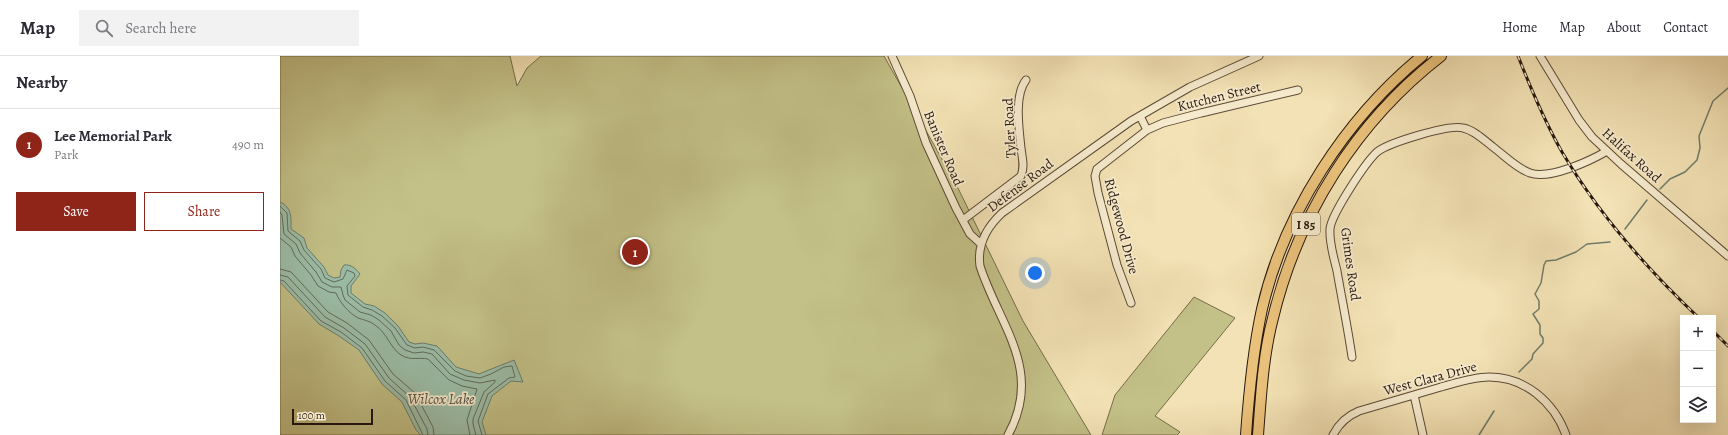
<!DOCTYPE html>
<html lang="en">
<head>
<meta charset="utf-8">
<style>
  :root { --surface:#fff; --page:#f2f2f3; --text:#2b2b33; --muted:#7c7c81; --line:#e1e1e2; --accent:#8f2418 }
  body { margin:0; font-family:Alegreya,serif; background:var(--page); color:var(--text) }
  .controls { position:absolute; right:12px; bottom:12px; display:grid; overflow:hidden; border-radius:0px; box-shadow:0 4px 16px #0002 }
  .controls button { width:36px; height:36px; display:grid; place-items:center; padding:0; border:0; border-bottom:1px solid var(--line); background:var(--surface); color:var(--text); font:20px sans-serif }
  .scale { position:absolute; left:12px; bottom:10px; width:81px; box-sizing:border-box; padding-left:4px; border:2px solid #28180d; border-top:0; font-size:11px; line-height:14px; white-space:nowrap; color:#28180d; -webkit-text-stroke:3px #f7eccf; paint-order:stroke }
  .you { position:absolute; left:755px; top:217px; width:14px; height:14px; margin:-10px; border:3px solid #fff; border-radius:50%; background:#1a73e8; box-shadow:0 0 0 6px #1a73e833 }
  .badge { display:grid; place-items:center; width:26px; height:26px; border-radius:50%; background:var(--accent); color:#fff; font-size:13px; font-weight:700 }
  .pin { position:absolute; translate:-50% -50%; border:2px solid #fff; box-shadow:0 1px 4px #0006 }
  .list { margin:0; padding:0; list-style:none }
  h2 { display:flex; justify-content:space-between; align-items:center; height:52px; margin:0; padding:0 16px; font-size:17px }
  h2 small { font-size:13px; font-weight:400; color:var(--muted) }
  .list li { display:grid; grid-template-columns:26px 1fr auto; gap:12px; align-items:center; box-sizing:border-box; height:72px; padding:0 16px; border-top:1px solid var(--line) }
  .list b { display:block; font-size:15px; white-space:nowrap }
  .list p { margin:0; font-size:13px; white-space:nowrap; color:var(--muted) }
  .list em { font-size:13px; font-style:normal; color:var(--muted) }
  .actions { display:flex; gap:8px; padding:12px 16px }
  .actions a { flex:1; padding:9px 0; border:1px solid var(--accent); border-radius:0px; text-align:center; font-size:14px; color:var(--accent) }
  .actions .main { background:var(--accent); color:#fff }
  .icon { flex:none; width:22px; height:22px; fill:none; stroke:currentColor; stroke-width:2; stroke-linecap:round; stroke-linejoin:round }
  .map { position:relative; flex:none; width:1448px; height:379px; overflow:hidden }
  header { display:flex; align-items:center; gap:24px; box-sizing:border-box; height:56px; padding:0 20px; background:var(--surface); border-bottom:1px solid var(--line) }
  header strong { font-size:19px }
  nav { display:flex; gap:22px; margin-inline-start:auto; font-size:14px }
  .search { width:280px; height:36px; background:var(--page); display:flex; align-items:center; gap:10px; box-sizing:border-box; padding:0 14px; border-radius:0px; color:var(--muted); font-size:15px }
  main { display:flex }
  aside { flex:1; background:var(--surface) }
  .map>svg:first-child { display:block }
  .green { fill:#c3c188; stroke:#766c4a }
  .water { fill:#9cbea9; stroke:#6e7c6b }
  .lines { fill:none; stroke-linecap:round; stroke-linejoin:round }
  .shore { stroke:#626b5b; stroke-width:1 }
  .stream { stroke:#6e7c6b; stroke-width:1.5 }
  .minor-casing { stroke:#5b4a37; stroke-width:9 }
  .highway-casing { stroke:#28180d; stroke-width:12 }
  .minor { stroke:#f7eccf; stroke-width:7 }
  .highway { stroke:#eac17a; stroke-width:10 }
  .rail-casing { stroke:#28180d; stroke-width:3 }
  .rail { stroke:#f7eccf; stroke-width:1.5; stroke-dasharray:4.5; stroke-linecap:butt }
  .labels { text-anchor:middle; stroke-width:3.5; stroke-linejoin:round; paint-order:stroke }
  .shield { fill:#f7eccf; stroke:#665847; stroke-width:1 }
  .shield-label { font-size:13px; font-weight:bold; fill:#28180d }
  .street-label { font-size:14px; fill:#28180d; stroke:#f7eccf }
  .water-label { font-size:15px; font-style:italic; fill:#515244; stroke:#f7eccf }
</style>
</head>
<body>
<header>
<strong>Map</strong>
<div class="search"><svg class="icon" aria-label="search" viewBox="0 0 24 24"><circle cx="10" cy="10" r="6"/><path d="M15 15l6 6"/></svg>Search here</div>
<nav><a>Home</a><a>Map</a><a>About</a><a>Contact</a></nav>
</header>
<main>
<aside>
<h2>Nearby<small></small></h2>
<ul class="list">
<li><span class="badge">1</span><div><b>Lee Memorial Park</b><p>Park</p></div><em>490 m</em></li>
</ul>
<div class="actions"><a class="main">Save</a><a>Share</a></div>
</aside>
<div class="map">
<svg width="1448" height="379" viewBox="0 0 1448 379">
  <rect width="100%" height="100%" fill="#f3e2b5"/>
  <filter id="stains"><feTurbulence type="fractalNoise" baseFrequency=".005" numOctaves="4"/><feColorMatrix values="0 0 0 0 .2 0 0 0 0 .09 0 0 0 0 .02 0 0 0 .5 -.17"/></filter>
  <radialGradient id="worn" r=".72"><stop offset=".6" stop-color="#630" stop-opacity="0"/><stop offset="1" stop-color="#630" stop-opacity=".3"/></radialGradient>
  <path class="green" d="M0,0H230L237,30L247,12L261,0H604L676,128L743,265L811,379H0Z
    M914,241L955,262L875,360L900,376L897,379H822L835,339Z"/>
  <path class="water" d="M0,146C12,152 11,160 11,173L24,182L27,192L44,211L48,219L54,222L60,221L61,214L64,209C71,208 76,213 80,218L71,230V237L85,248L94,250L105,257L118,270L129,286L135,288L143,287L157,290L176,311L199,318L234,304L243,326L231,325L212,340L202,366L206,379H141L136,374L122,346L102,328L79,294L59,280L39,268L0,226Z"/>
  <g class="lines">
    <path class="shore" d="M0,150L7,157L8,175L20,185L24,194L41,213L45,222L54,226L63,223L67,214L74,217L75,220L67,230L68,239L83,251L92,254L102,260L115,272L127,289L135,292L143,291L154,294L175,315L186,320L200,322L211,318L224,311L232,310L235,321L229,322L208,338L198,365L202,379
      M0,156L2,159L4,178L16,188L20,197L36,216L42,226L52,231H61L63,239L65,244L80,256L91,259L99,264L111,275L119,289L125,294L134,297L143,296L152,298L170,318L184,324L200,327L215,324V326L204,336L193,363V368L196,379
      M0,182L11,191L15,200L31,219L38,230L49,236L56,237C60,247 69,257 78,262C84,264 90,265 95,269C107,277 111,293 121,299C131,305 139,301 148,303L169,324L182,330L197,333L187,364L190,379
      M0,213L11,216L48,256L67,267L89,284L113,318L135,337L153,371L154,379
      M0,219L8,221L45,261L64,272L85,288L109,322L130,341L147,373L148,379
      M0,224L4,225L41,265L61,276L82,292L105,325L126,344L143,379"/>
    <path class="stream" d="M1380,133L1390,123L1405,116L1417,104L1420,92L1419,80L1433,45L1448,32
      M1345,173L1367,144
      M1239,316L1252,303L1253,298L1263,287V282L1260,278V269L1253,258L1259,253V245L1255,238L1261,227L1264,209L1266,205L1276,204L1296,196L1307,188L1330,186
      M1199,379L1214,355"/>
    <defs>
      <path id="minor" d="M612,0L630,40L646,87L676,152L690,178L701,188
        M1260,0L1299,64L1312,81L1341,108L1448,200
        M860,60L867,74
        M683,164L741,120C745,110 742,102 741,92C739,73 734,39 746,24
        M851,247L837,209L818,137L815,120L817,113L867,74L883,67L921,57L1018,34
        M1072,301C1068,273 1062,244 1057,215C1054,202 1049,187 1050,173C1051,159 1085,107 1097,96C1108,87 1169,68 1183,72C1194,74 1204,84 1213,91C1225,100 1236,112 1250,117C1269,124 1310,105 1327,95
        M1134,339L1143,379
        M728,379C764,314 719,269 700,210C697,189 707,171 722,157L851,65L910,31L979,0
        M1053,379C1059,367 1067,360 1079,355C1106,347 1134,339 1161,331C1176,327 1193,321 1209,321C1245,321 1274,346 1286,379"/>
      <path id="highway" d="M966,379C969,336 973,294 982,253C1004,157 1066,62 1142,0
        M978,379C981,340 983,300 993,262C1018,158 1077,65 1161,0"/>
    </defs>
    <use href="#minor" class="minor-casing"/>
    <use href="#highway" class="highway-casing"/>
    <use href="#minor" class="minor"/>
    <use href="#highway" class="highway"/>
    <defs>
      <path id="rail" d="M1238,0C1251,33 1265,66 1282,96C1319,159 1367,213 1419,262
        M1433,275L1448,290"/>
    </defs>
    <use href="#rail" class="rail-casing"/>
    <use href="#rail" class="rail"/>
  </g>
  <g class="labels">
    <rect class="shield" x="1012" y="157" width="28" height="22" rx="3"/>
    <g class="shield-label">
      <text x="1026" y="173">I 85</text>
    </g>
    <g class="street-label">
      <text transform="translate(939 40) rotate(-14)" y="5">Kutchen Street</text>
      <text transform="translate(729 72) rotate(-93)" y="5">Tyler Road</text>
      <text transform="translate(664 92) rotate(67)" y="5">Banister Road</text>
      <text transform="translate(1352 99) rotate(42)" y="5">Halifax Road</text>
      <text transform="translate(740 129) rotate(-37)" y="5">Defense Road</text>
      <text transform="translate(842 170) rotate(75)" y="5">Ridgewood Drive</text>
      <text transform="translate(1071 208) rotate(82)" y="5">Grimes Road</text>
      <text transform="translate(1150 322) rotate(-15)" y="5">West Clara Drive</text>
    </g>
    <g class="water-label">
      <text x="161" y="348">Wilcox Lake</text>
    </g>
  </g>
  <rect width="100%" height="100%" filter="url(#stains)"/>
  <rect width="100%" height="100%" fill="url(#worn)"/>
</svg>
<div class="controls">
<button>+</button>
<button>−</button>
<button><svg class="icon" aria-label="layers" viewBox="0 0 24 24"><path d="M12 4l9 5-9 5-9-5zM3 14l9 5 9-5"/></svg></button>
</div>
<div class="scale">100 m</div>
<div class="you"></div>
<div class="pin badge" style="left:355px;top:196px">1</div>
</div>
</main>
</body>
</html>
